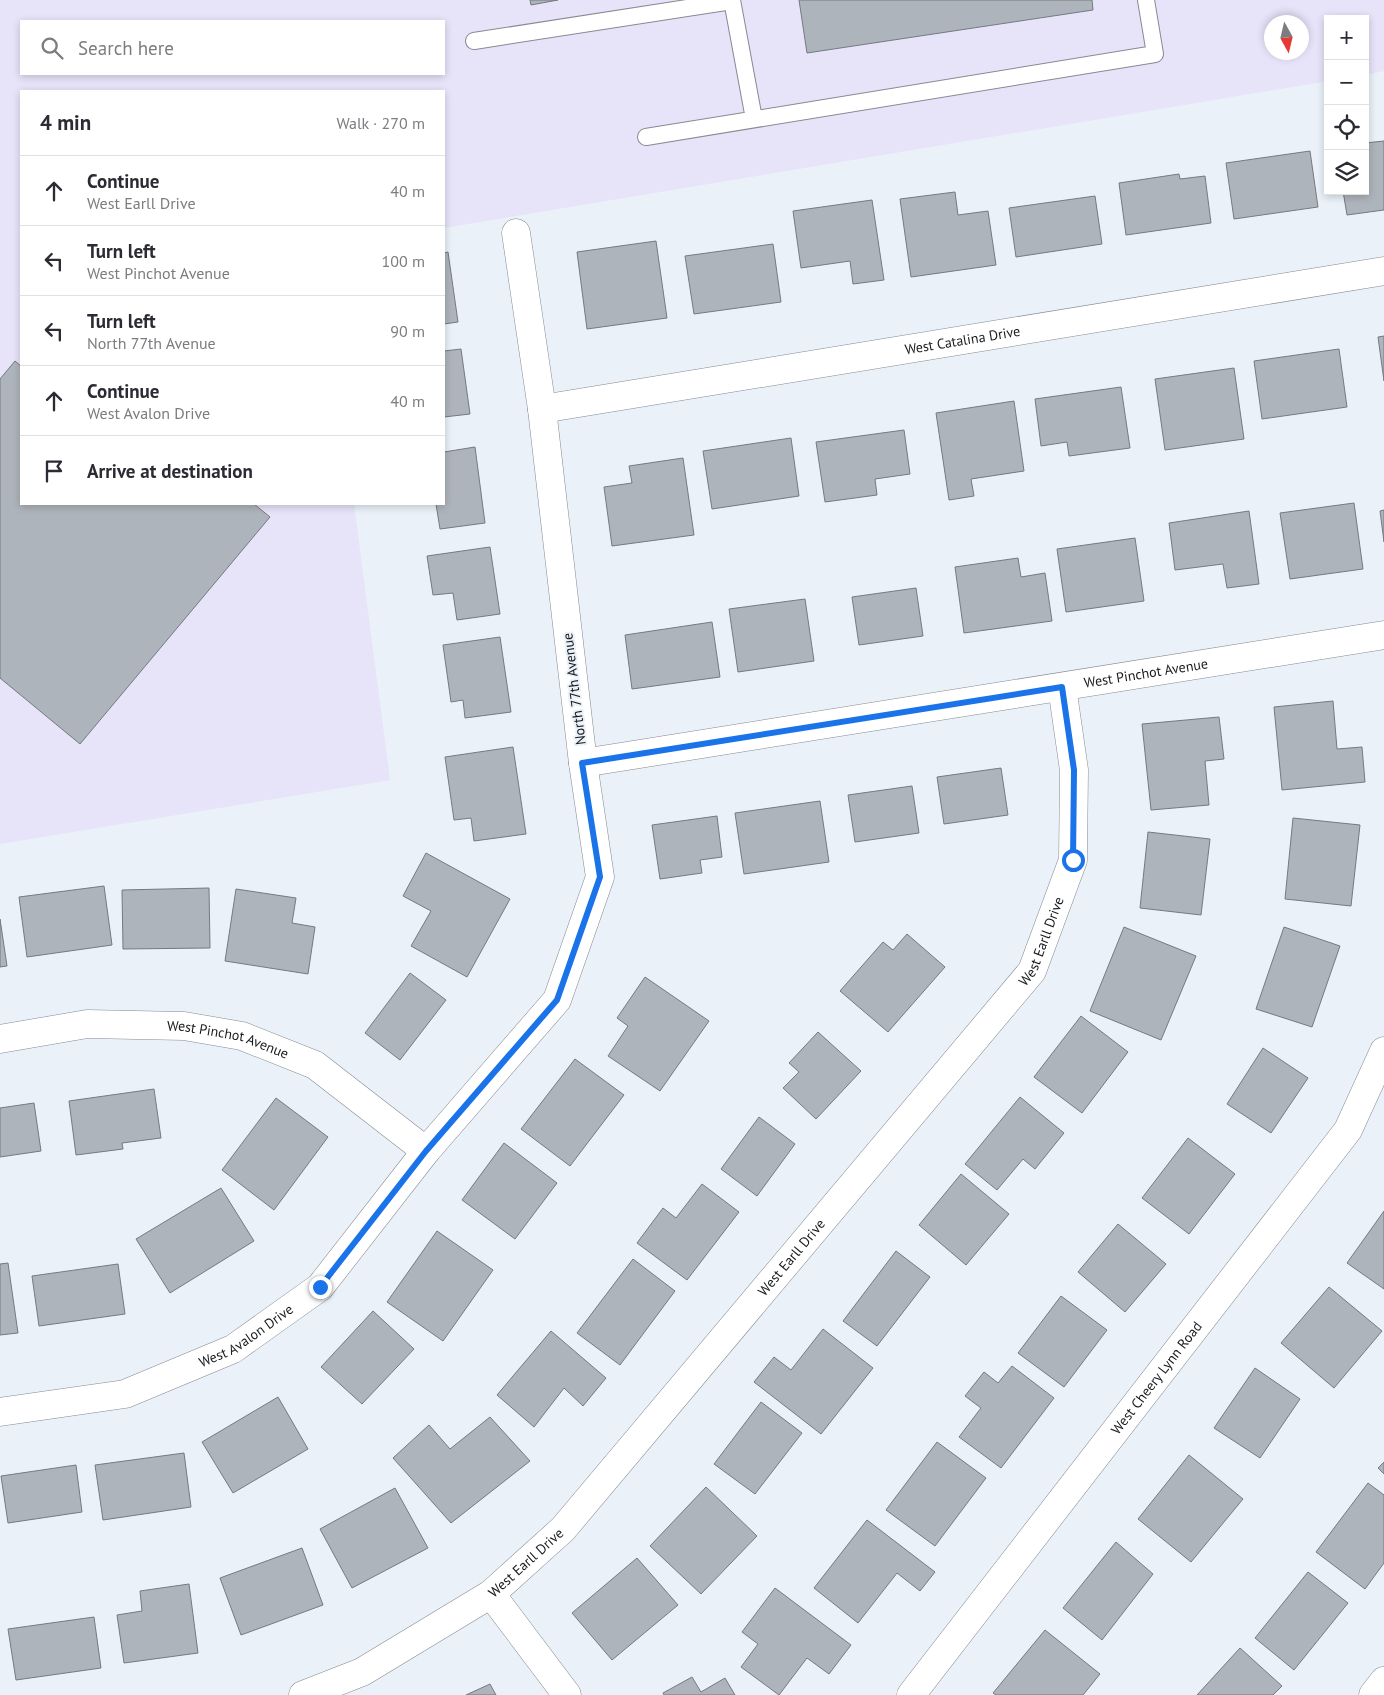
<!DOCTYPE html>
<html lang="en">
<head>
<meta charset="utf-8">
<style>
  :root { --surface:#fff; --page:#f2f2f3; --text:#2b2b33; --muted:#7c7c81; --line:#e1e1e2 }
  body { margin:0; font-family:"PT Sans",sans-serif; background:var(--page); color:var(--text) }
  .controls { position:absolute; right:15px; top:15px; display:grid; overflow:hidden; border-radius:0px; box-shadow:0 2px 8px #0003 }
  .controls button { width:45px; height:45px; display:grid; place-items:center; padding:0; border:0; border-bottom:1px solid var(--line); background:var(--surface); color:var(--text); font:25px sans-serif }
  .compass { position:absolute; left:1264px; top:15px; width:45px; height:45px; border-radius:50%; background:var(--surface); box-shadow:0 2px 8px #0003; rotate:172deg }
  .stop { position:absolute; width:15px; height:15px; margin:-11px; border:4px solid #1a73e8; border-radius:50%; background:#fff }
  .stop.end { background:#1a73e8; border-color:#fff; box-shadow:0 1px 5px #0008 }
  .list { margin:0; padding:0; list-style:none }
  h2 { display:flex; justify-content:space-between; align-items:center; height:65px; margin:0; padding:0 20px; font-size:21px }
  h2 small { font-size:16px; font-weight:400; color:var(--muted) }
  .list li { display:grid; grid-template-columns:32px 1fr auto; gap:15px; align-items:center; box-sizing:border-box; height:70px; padding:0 20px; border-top:1px solid var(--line) }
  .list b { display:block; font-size:19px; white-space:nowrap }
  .list p { margin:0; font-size:16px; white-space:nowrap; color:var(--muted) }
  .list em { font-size:16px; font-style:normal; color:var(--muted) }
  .icon { flex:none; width:28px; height:28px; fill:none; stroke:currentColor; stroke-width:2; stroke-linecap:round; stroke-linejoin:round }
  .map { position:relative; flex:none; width:1384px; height:1695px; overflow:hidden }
  .search { position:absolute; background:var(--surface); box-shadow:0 2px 8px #0003; left:20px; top:20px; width:425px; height:55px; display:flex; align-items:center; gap:12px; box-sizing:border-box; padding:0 18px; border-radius:0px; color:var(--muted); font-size:19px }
  .panel { position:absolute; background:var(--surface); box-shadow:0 2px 8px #0003; left:20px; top:90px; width:425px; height:415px; border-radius:0px }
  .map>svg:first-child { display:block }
  .commercial { fill:#e7e3f9; fill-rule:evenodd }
  .building { fill:#aeb4bb; stroke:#737a80 }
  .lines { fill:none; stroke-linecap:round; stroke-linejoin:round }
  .service-casing { stroke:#858b92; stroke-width:18 }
  .minor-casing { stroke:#858b92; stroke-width:29 }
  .service { stroke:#fff; stroke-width:16 }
  .minor { stroke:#fff; stroke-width:28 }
  .route { stroke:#1a73e8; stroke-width:6 }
  .labels { text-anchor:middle; stroke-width:4; stroke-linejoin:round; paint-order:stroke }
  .street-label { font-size:14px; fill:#181b1d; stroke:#eaf1f8 }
</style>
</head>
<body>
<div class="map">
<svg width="1384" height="1695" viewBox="0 0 1384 1695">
  <rect width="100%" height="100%" fill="#eaf1f8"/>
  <path class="commercial" d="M0,0H1384V71L1365,75V19H1328V81L444,228V91H21V504H354L390,780L0,844ZM21,21H444V74H21ZM1272,22H1302V52H1272Z"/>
  <path class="building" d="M530,0H558L531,5Z
    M799,0H1092L1093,10L807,53Z
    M1384,141V210L1347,215L1343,191H1365V143Z
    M1310,151L1318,207L1234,219L1226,163Z
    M1179,174L1180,179L1205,176L1211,223L1126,235L1119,183Z
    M955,192L958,215L988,211L996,265L911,277L900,199Z
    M1095,196L1102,244L1016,257L1009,208Z
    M872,200L884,280L853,284L850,261L801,268L793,211Z
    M656,241L667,318L587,329L577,252Z
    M773,244L781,302L694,314L685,256Z
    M448,252L458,322L444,324V253Z
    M1384,336V381L1378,337Z
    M461,349L470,414L444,417V351Z
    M1339,349L1347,407L1262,419L1254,361Z
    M15,361L21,366V504H254L270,517L80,744L0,678V379Z
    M1234,368L1244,439L1165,450L1155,379Z
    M1121,387L1130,448L1069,456L1067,442L1041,446L1035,399Z
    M1014,401L1024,471L971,479L974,496L949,500L936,413Z
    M904,430L910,474L875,479L877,495L825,502L816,442Z
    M791,438L799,496L712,509L703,451Z
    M475,447L485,523L440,529L436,504H444V452Z
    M683,458L694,535L612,546L604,487L632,483L629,466Z
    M1354,503L1363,569L1290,579L1280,513Z
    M1384,510V542L1380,511Z
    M1249,511L1259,584L1227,588L1223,564L1175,570L1169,523Z
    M1135,538L1144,601L1066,612L1057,549Z
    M490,547L500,614L457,620L453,593L433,595L427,556Z
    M1018,558L1021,577L1045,573L1052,621L964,633L955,567Z
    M916,588L923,636L859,645L852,597Z
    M805,599L814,661L738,672L729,609Z
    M712,622L720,677L632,689L625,635Z
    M500,637L511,712L465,718L463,700L451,702L443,645Z
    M1333,701L1337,749L1362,747L1365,782L1282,790L1274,707Z
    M1219,717L1224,759L1205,761L1209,805L1151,810L1142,724Z
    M513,747L526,834L474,841L471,818L454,820L445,757Z
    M1001,768L1008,815L944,824L937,777Z
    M912,786L919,833L855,842L848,795Z
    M820,801L829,862L744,874L735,813Z
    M717,816L722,857L700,860L702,873L660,879L652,825Z
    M1293,818L1360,825L1351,906L1285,899Z
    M1148,832L1210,839L1201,915L1140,908Z
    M426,853L510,899L467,977L411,946L431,911L403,896Z
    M104,886L112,945L27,957L19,897Z
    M209,888L210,948L123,949L122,890Z
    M236,889L296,898L292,923L315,927L308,974L225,961Z
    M0,919L7,966L0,967Z
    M1124,927L1196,956L1161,1040L1090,1011Z
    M1284,927L1340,946L1312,1027L1256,1009Z
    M907,934L945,967L888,1032L840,991L883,942L893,950Z
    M410,973L446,1000L400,1060L365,1033Z
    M645,977L709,1021L660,1091L608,1056L628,1026L617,1018Z
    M1081,1016L1128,1052L1082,1113L1034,1077Z
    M818,1032L861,1071L816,1119L783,1088L799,1072L789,1063Z
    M1263,1048L1308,1078L1271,1133L1227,1104Z
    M575,1059L624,1095L570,1166L521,1129Z
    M154,1089L161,1138L122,1143L123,1149L76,1155L69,1101Z
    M1020,1097L1064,1133L1035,1169L1023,1159L997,1190L965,1164Z
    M276,1098L328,1137L274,1210L222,1170Z
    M34,1103L41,1151L0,1157V1108Z
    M759,1117L795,1144L757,1196L721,1169Z
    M1188,1138L1235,1174L1189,1234L1142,1198Z
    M504,1143L557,1183L515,1239L462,1200Z
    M961,1174L1009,1214L966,1265L919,1225Z
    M702,1184L739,1212L687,1280L637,1243L663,1208L676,1218Z
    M221,1188L254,1241L170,1293L136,1239Z
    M1384,1211V1289L1347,1263Z
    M1118,1224L1166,1264L1125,1312L1078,1272Z
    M437,1231L493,1270L443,1341L387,1302Z
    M896,1251L930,1277L877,1346L843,1321Z
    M633,1259L675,1291L620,1365L577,1333Z
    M8,1263L18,1333L0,1335V1264Z
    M118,1264L125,1314L39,1326L32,1276Z
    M1329,1287L1382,1331L1334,1388L1281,1343Z
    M1061,1296L1107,1330L1064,1387L1018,1353Z
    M373,1311L414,1349L362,1404L321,1367Z
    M823,1329L873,1368L821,1434L754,1382L774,1357L791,1370Z
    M551,1331L606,1378L583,1406L564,1388L534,1427L497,1395Z
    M1012,1366L1054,1398L1001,1468L959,1437L981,1408L965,1396L984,1372L998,1383Z
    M1255,1368L1300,1399L1260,1458L1214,1428Z
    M278,1397L308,1449L233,1493L202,1442Z
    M761,1402L802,1433L755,1494L714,1464Z
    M490,1417L530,1461L451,1523L393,1458L429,1425L450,1449Z
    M937,1442L986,1478L935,1546L886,1510Z
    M184,1453L191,1507L103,1520L95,1465Z
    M1189,1455L1243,1499L1191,1562L1138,1519Z
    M1384,1462V1474L1378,1468Z
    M76,1465L82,1512L8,1523L1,1476Z
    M1368,1483L1384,1495V1563L1365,1589L1316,1552Z
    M706,1487L757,1536L701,1594L650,1546Z
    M395,1488L428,1548L352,1588L320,1529Z
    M867,1520L935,1572L920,1591L897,1573L858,1623L814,1588Z
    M1116,1542L1153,1574L1102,1640L1063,1608Z
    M302,1548L323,1605L241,1635L220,1578Z
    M637,1558L678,1605L612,1660L572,1613Z
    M1308,1572L1348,1603L1294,1670L1255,1638Z
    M189,1584L198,1653L124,1663L117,1615L142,1611L140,1591Z
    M775,1588L851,1645L829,1674L807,1658L779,1695L741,1667L758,1644L742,1632Z
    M94,1617L101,1668L16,1680L8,1629Z
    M1045,1630L1100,1674L1083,1695H996L993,1693Z
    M1240,1648L1282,1686L1273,1695H1197Z
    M692,1677L701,1692L725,1678L735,1695H664L663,1693Z
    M490,1684L496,1695H466Z"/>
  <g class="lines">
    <defs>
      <path id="service" d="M732,0L754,119
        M474,41L732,1
        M646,137L1155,54L1146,0"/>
      <g id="minor">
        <path id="s1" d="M542,409L1384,271"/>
        <path id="s2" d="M583,763L1384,635"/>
        <path id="s3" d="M0,1039L87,1024L184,1026L242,1036L315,1065L426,1151"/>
        <path id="s4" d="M0,1412L125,1394L233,1349L320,1287L426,1151L557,1000L600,877L583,763L542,409L516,233"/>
        <path d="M491,1594L567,1695"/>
        <path id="s5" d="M303,1695L362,1672L491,1594L563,1529L1032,971L1073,860L1074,770L1062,687"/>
        <path id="s6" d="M911,1695L1348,1130L1384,1051"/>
        <path d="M1373,1695L1384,1681"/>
      </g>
    </defs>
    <use href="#service" class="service-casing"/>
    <use href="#minor" class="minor-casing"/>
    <use href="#service" class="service"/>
    <use href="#minor" class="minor"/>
  </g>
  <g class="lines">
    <path class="route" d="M320,1287L426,1151L557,1000L600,877L582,763L1062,687L1074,770L1073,860"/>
  </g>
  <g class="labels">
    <g class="street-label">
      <text dy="5" stroke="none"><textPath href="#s1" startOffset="426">West Catalina Drive</textPath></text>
      <text dy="5" stroke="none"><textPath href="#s2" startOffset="570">West Pinchot Avenue</textPath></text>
      <text transform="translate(574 689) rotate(-97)" y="5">North 77th Avenue</text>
      <text dy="5" stroke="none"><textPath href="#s5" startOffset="1071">West Earll Drive</textPath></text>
      <text dy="5" stroke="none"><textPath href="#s3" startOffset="231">West Pinchot Avenue</textPath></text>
      <text dy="5" stroke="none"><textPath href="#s5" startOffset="666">West Earll Drive</textPath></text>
      <text dy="5" stroke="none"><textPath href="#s4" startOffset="261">West Avalon Drive</textPath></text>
      <text dy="5" stroke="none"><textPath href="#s6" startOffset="401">West Cheery Lynn Road</textPath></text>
      <text dy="5" stroke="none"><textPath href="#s5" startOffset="261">West Earll Drive</textPath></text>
    </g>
  </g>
</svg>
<div class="controls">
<button>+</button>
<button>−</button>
<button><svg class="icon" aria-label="locate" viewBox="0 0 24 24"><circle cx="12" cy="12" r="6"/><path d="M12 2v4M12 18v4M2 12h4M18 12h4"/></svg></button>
<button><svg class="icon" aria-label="layers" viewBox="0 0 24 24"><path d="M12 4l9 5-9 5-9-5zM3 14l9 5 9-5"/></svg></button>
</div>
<svg class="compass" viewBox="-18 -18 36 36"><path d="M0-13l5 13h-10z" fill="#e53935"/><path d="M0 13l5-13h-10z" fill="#7c7c81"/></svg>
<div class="stop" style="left:1073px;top:860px"></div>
<div class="stop end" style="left:320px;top:1287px"></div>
<div class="search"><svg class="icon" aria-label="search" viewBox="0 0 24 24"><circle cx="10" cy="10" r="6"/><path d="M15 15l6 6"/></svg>Search here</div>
<section class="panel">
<h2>4 min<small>Walk · 270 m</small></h2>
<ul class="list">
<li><svg class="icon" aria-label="ahead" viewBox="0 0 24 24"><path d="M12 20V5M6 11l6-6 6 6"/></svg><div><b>Continue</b><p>West Earll Drive</p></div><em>40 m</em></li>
<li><svg class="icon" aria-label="left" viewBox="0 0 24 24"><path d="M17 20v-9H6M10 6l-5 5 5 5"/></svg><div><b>Turn left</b><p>West Pinchot Avenue</p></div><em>100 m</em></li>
<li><svg class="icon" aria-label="left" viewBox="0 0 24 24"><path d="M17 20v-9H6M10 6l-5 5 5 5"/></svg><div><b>Turn left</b><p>North 77th Avenue</p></div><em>90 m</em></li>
<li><svg class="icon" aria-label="ahead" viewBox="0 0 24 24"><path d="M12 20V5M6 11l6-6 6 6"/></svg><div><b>Continue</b><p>West Avalon Drive</p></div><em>40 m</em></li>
<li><svg class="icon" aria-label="arrive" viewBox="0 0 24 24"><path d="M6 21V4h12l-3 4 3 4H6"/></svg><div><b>Arrive at destination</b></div></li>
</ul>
</section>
</div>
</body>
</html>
